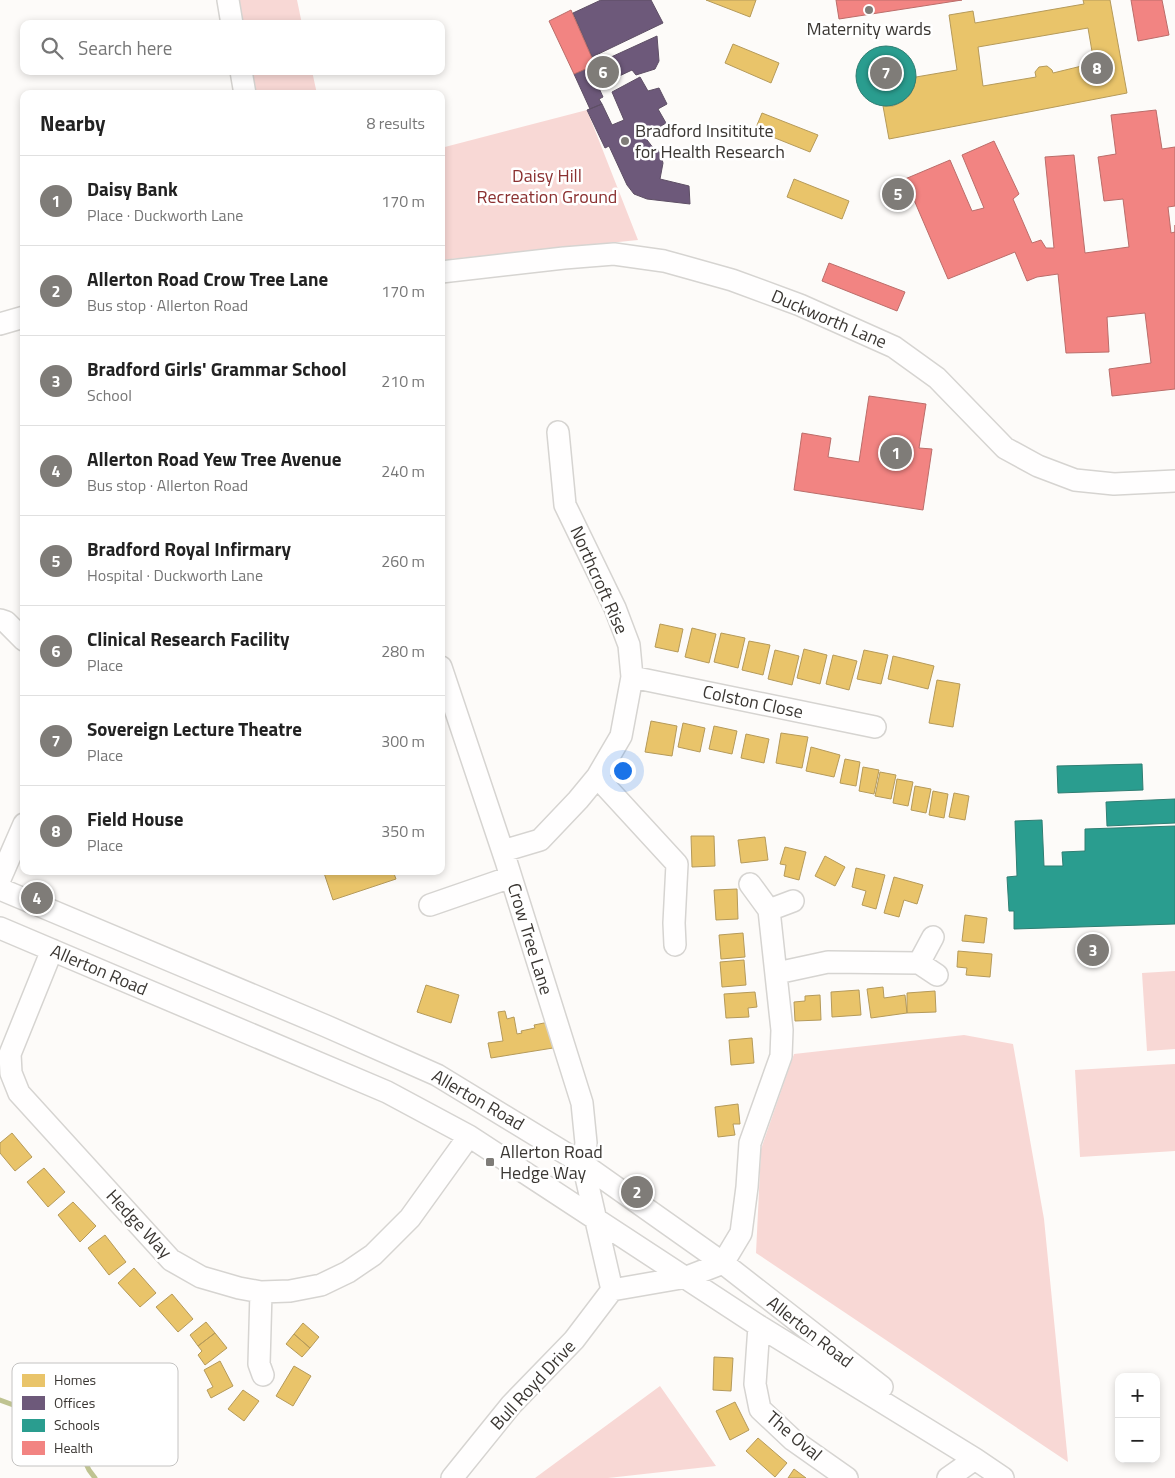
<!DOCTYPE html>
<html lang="en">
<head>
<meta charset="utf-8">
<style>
  :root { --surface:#fff; --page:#f6f6f6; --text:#222; --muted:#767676; --line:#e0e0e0; --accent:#7f7c78 }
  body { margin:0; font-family:"Titillium Web",sans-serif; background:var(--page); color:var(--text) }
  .controls { position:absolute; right:15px; bottom:15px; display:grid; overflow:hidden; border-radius:10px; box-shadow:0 2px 8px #0003 }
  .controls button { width:45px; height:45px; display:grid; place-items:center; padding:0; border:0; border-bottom:1px solid var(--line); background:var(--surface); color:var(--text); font:25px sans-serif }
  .you { position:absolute; left:622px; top:770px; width:18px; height:18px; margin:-12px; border:4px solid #fff; border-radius:50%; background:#1a73e8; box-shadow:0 0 0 8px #1a73e833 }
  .badge { display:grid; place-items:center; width:32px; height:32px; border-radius:50%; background:var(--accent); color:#fff; font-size:16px; font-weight:700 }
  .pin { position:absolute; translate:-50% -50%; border:2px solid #fff; box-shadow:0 1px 5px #0006 }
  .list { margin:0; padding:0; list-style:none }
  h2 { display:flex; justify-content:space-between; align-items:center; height:65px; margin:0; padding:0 20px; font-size:21px }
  h2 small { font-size:16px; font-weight:400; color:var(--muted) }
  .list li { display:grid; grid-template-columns:32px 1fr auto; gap:15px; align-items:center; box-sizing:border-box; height:90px; padding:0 20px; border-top:1px solid var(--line) }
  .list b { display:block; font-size:19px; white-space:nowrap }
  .list p { margin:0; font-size:16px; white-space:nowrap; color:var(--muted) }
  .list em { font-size:16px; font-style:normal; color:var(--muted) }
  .icon { flex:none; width:28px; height:28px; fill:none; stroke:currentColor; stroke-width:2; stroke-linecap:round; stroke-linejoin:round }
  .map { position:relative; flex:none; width:1175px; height:1478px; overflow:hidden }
  .search { position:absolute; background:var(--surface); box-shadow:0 2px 8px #0003; left:20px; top:20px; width:425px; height:55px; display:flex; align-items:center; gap:12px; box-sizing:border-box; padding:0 18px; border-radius:10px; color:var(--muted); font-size:19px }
  .panel { position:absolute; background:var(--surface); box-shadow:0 2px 8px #0003; left:20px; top:90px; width:425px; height:785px; border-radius:10px }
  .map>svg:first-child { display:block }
  .green { fill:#f8d8d5 }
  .homes { fill:#e9c46a; stroke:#b59a5a; fill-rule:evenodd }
  .offices { fill:#6d597a; stroke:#5e4f65 }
  .schools { fill:#2a9d8f; stroke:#2f7e73 }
  .health { fill:#f28482; stroke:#bb6d6a }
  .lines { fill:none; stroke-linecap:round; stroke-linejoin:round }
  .stream { stroke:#bfc391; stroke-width:5 }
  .minor-casing { stroke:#d6d4d1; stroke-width:24 }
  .minor { stroke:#fffefe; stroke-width:21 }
  .poi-dot { fill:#7f7c78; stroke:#fff; stroke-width:2 }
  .labels { text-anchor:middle; stroke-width:5; stroke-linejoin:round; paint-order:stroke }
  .poi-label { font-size:18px; fill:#3b3733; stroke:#fff; text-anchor:start }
  .park-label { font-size:18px; fill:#8b3131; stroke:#fff }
  .street-label { font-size:18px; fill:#3b3733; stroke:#fff }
  .key { fill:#fff; stroke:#c4c3c2; stroke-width:1 }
  .key-label { font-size:14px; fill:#3b3733 }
</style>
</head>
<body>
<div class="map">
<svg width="1175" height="1478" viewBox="0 0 1175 1478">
  <rect width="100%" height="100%" fill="#fdfbf9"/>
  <path class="green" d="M236,0H297L302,24H241Z
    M249,71H312L317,94H253Z
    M587,110L638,240L441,260V148Z
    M1175,971V1049L1147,1051L1142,973Z
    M964,1035L1013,1044L1044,1219L1068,1462L756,1253L761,1149L794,1054Z
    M1175,1064V1151L1080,1157L1075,1070Z
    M660,1386L716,1466L608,1478H535Z"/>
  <path class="homes" d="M706,0H756L750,17Z
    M1083,0H1110L1127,93L889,139L883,106H893L902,102L910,95L914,87L916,77L957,70L949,15L973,11L975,23L1084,4ZM1088,28L1094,63L1053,73L1052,70L1047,66L1039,67L1035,72L1036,77L983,86L978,47Z
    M733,44L779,63L771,83L725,63Z
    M762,113L818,135L810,152L755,130Z
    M794,179L849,201L842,219L787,197Z
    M660,624L683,629L678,652L655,647Z
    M692,628L716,634L709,663L685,657Z
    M721,633L745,638L738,668L714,662Z
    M749,641L770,645L763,675L742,670Z
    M804,649L827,655L820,684L797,678Z
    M775,650L799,656L792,685L768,679Z
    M864,650L888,655L881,684L857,679Z
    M833,655L857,661L849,690L826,684Z
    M893,656L934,666L928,689L888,679Z
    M937,680L960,684L953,727L929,723Z
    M651,721L677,726L672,756L645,752Z
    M683,723L705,728L700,752L678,747Z
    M714,726L737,731L732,754L709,749Z
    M781,733L808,737L802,768L776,763Z
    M746,734L769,739L764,763L741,758Z
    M811,747L840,755L834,777L806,771Z
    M845,759L860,762L856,786L840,783Z
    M863,767L879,770L874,794L859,791Z
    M880,772L896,775L891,799L875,796Z
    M897,779L913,782L908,806L893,803Z
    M915,786L931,789L926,813L911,810Z
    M933,791L948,794L944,818L929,815Z
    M954,793L969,796L965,820L949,817Z
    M691,836H714L715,866L692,867Z
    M765,837L768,860L741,863L738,840Z
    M785,847L806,852L799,880L784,876L786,865L780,864Z
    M825,856L845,867L835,886L815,876Z
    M856,868L885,875L876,909L862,905L866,891L852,887Z
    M329,871H393L396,879L333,900L324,873Z
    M894,877L923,885L917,904L904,900L899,917L884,913Z
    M737,889L738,919L716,920L714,890Z
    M965,915L987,918L984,943L962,941Z
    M743,933L745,957L721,959L719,935Z
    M958,951L992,954L990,977L966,975L967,968L957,967Z
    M744,960L746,985L722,987L720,962Z
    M426,985L459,995L451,1023L417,1012Z
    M883,987L884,998L905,995L907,1013L871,1018L867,989Z
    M859,990L861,1015L832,1017L831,992Z
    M935,991L936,1012L907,1013V993Z
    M755,992L757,1007L748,1008L749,1017L726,1018L724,994Z
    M820,995L821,1020L795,1021L794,1002L805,1001V996Z
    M505,1011L507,1019L514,1017L517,1034L522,1033L521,1031L535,1028L534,1025L549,1022L553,1048L491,1058L488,1043L503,1041L498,1012Z
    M752,1038L754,1063L731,1065L729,1040Z
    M738,1104L740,1124H733L735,1135L718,1137L715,1107Z
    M12,1133L32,1157L15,1171L0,1153V1143Z
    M44,1168L65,1192L48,1207L27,1182Z
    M73,1202L96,1226L80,1242L58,1215Z
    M105,1235L126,1262L109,1275L88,1248Z
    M134,1268L156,1293L140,1307L118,1283Z
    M172,1294L193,1319L178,1332L156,1307Z
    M206,1322L215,1333L198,1346L190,1335Z
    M303,1323L319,1337L310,1348L294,1334Z
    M215,1333L227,1348L205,1365L198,1355L202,1351L198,1346Z
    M294,1334L310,1348L302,1357L286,1344Z
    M714,1357L733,1358L731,1391L713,1390Z
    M220,1361L233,1386L211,1398L207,1390L213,1387L204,1370Z
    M294,1366L311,1376L293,1406L276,1396Z
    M243,1390L259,1401L244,1421L228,1409Z
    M735,1402L749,1430L730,1440L716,1411Z
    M758,1438L787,1463L775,1477L746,1451Z
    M794,1469L806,1478H788Z"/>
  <path class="offices" d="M601,0H651L663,23L592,57L573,13Z
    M657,36L659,61L655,69L636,75L632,70L598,86L603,97L599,99L602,104L590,109L574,74Z
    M640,77L648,91L659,88L667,104L658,109L666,123L644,136L654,149L657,148L661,156L663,163L660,179L689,186L690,204L647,199L634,194L627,185L609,146L605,148L587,110L602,104L612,125L624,120L612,92Z"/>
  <path class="schools" d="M856 76a30 30 0 1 1 60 0a30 30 0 1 1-60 0Z
    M1142,764L1143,790L1058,793L1057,766Z
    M1175,799V823L1107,826L1106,802Z
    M1042,820L1044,866H1063L1062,852L1085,851V829L1175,826V924L1014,929V911H1009L1007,877L1017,876L1015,821Z"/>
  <path class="health" d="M836,0H962L839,19Z
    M1131,0H1162L1169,35L1138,41Z
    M571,10L595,65L574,74L549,21Z
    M1156,110L1162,149L1175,147V206L1168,207L1171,233L1175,232V225V389L1112,396L1109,369L1151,363L1145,313L1107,317L1109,352L1066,353L1058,274L1037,277L1027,281L1015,252L948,279L905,179L950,160L972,211L984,208L962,155L994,141L1019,194L1013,199L1032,243L1041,240L1046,248H1054L1045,157L1074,155L1085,253L1129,247L1123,199L1104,201L1098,157L1116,154L1111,115Z
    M829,263L905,292L897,311L822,281Z
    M869,396L926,404L919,448L932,449L923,510L794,490L802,433L831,438L828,457L859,462Z"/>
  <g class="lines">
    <path class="stream" d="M0,1400L38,1414L53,1437L80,1451L89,1470L95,1478"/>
    <defs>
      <path id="minor" d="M228,0L232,24
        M241,71L245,94
        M441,272L564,258L614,254L664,261L732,280L800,305L894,347L937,378L1005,448L1038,466L1075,480L1114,484L1175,481
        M0,324L24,317
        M0,620L6,622L24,640
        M441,667L506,861L582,1103L586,1143L583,1164L612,1290
        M632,677L875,727
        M597,777L677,864L674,923L675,945
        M503,851L540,840L578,800L597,777L621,736L632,677L629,645L615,608L565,505L558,432
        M0,879L24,824
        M0,889L326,1026L437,1075L583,1164L723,1263L882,1387
        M430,905L511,877
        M769,910L793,901
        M0,928L387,1092L469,1136L759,1326L975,1459L1003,1478
        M52,950L10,1054L11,1073L19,1093L171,1260L201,1277L239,1288L261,1292L290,1291L321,1285L348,1272L373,1255L410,1218L469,1136
        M919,963L937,975
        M777,973L828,962L919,963L933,937
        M261,1292L259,1364L263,1375
        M759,1326L755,1384L760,1409L793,1440L847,1478
        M452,1478L511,1405L574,1340L612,1290L687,1277L723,1263L741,1233L747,1187L750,1143L781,1056L782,1030L769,910L750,884
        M948,1478L975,1459"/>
    </defs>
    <use href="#minor" class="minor-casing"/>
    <use href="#minor" class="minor"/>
  </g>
  <g class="poi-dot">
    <circle cx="869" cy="10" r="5"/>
    <circle cx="625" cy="141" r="5"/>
    <rect x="485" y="1157" width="10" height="10" rx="2.5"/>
  </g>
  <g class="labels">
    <g class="poi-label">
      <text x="869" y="35" text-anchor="middle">Maternity wards</text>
      <text x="635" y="137">Bradford Insititute<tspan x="635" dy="21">for Health Research</tspan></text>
      <text x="500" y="1158">Allerton Road<tspan x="500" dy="21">Hedge Way</tspan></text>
    </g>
    <g class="park-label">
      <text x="547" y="182">Daisy Hill<tspan x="547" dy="21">Recreation Ground</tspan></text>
    </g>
    <g class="street-label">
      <text transform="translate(829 319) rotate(23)" y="6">Duckworth Lane</text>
      <text transform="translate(599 580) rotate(66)" y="6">Northcroft Rise</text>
      <text transform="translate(753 702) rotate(12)" y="6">Colston Close</text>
      <text transform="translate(530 939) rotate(73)" y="6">Crow Tree Lane</text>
      <text transform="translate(99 970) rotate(23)" y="6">Allerton Road</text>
      <text transform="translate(478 1100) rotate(30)" y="6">Allerton Road</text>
      <text transform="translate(139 1224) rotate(47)" y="6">Hedge Way</text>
      <text transform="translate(810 1332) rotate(38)" y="6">Allerton Road</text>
      <text transform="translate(533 1385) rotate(-47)" y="6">Bull Royd Drive</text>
      <text transform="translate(794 1436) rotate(40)" y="6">The Oval</text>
    </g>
  </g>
  <rect x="12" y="1363" width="166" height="103" rx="8" class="key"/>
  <rect x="22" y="1374" width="23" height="13" fill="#e9c46a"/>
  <rect x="22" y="1396" width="23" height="14" fill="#6d597a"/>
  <rect x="22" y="1419" width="23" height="13" fill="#2a9d8f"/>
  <rect x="22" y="1441" width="23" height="14" fill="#f28482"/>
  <g class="key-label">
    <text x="54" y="1385">Homes</text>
    <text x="54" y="1408">Offices</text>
    <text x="54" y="1430">Schools</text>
    <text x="54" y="1453">Health</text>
  </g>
</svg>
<div class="controls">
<button>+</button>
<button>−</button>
</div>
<div class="you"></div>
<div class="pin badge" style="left:896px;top:453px">1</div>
<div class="pin badge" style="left:637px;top:1192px">2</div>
<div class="pin badge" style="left:1093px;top:950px">3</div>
<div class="pin badge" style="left:37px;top:898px">4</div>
<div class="pin badge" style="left:898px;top:194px">5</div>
<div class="pin badge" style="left:603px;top:72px">6</div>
<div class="pin badge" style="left:886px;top:73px">7</div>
<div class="pin badge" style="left:1097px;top:68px">8</div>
<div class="search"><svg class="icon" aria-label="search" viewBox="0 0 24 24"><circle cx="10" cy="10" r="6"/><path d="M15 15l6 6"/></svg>Search here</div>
<section class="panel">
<h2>Nearby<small>8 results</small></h2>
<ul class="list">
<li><span class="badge">1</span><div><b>Daisy Bank</b><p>Place · Duckworth Lane</p></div><em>170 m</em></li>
<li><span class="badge">2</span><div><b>Allerton Road Crow Tree Lane</b><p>Bus stop · Allerton Road</p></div><em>170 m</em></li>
<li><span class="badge">3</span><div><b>Bradford Girls' Grammar School</b><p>School</p></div><em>210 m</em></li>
<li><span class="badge">4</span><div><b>Allerton Road Yew Tree Avenue</b><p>Bus stop · Allerton Road</p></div><em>240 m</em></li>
<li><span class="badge">5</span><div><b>Bradford Royal Infirmary</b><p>Hospital · Duckworth Lane</p></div><em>260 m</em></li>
<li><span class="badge">6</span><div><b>Clinical Research Facility</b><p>Place</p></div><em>280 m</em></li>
<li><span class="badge">7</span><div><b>Sovereign Lecture Theatre</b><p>Place</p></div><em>300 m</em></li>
<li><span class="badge">8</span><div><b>Field House</b><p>Place</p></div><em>350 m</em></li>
</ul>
</section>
</div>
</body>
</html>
